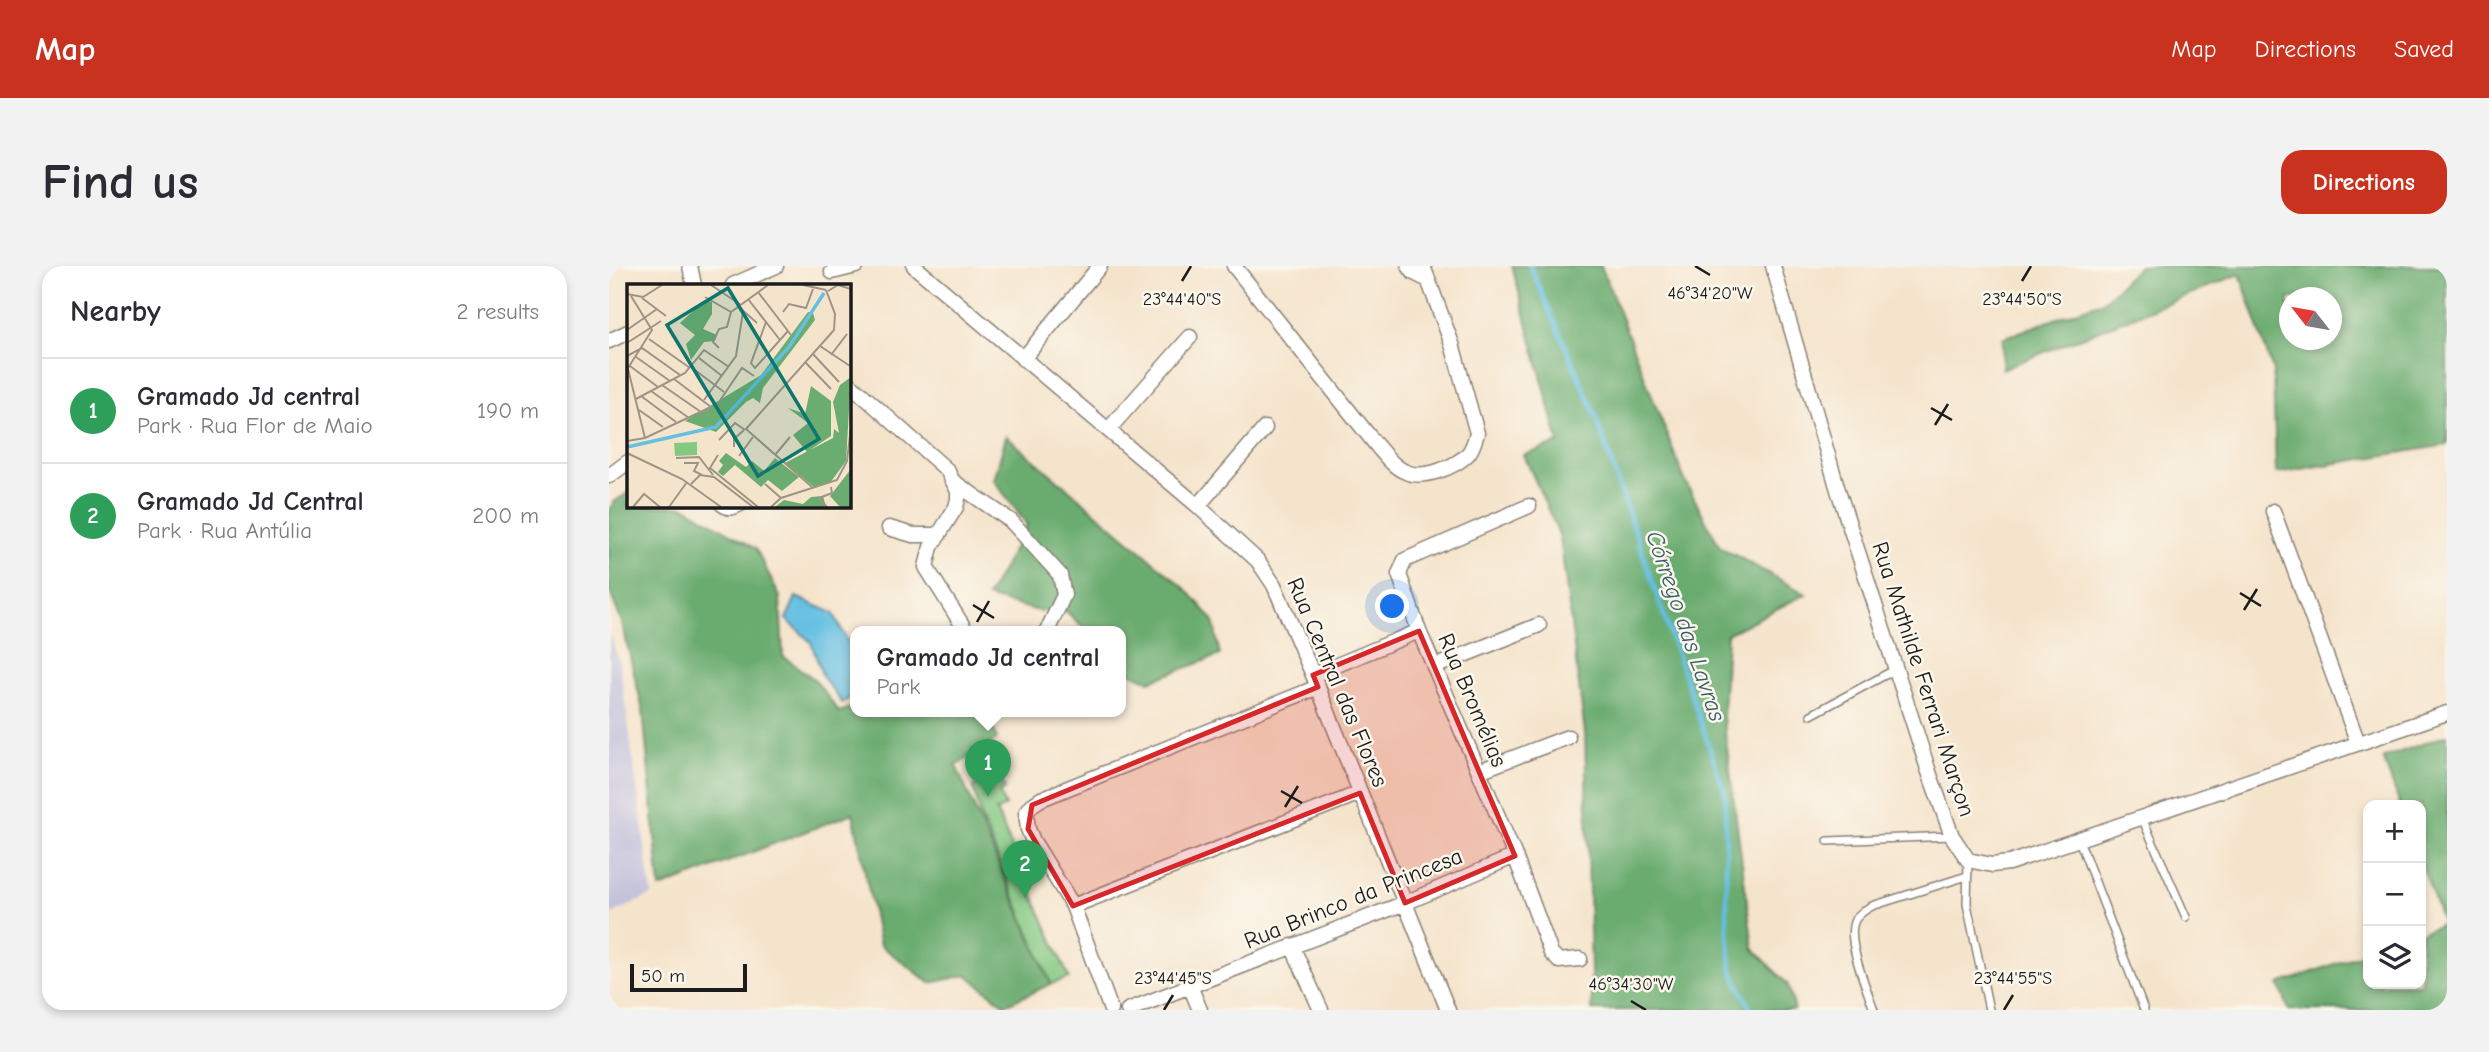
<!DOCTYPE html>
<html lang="en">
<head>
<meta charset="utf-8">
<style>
  :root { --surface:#fff; --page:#f2f2f3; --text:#2b2b33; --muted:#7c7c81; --line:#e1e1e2; --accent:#c8321e }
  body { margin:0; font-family:"Comic Neue",sans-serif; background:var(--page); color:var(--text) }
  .controls { position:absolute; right:21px; bottom:21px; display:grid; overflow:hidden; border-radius:14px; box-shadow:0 4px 10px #0003 }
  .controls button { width:63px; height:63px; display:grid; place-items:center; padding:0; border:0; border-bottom:2px solid var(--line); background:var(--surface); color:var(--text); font:35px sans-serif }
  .compass { position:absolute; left:1670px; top:21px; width:63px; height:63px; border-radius:50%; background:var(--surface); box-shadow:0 4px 10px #0003; rotate:301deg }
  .scale { position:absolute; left:21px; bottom:18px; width:117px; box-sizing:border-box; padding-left:7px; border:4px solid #1c1c1c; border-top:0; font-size:19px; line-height:24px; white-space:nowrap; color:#1c1c1c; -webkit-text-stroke:5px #fbf7ec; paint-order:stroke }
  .you { position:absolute; left:784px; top:341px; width:24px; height:24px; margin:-18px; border:5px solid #fff; border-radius:50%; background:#1a73e8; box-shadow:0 0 0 10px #1a73e833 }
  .badge { display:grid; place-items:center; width:46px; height:46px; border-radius:50%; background:var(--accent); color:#fff; font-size:23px; font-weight:700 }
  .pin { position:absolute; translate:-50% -58px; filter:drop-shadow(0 2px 4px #0008) }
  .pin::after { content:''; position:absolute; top:37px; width:24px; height:21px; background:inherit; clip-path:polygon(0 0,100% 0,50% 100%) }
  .popup { position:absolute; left:241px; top:360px; width:276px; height:91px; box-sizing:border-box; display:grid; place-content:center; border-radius:14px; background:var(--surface); filter:drop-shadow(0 2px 5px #0005); font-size:23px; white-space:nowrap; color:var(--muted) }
  .popup b { font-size:26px; color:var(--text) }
  .popup::after { content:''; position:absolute; left:50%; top:100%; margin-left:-14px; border:14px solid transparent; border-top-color:var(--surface) }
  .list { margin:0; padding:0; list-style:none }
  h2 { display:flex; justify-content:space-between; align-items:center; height:91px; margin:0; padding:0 28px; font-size:30px }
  h2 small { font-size:23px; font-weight:400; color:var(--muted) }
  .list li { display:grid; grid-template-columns:46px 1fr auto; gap:21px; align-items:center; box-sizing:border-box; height:105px; padding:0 28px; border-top:2px solid var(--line) }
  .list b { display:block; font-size:26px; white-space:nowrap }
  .list p { margin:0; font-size:23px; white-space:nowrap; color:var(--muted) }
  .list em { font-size:23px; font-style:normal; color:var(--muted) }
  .icon { flex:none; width:38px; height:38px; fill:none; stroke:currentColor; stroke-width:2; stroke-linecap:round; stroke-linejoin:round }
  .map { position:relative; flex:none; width:1838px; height:744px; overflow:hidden; border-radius:21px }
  header { display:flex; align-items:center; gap:42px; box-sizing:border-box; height:98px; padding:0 35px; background:var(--accent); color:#fff }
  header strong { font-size:33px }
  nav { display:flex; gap:38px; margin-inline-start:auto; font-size:24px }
  .intro { display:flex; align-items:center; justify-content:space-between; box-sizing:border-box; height:168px; padding:0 42px }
  h1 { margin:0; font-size:49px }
  .button { padding:18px 32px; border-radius:21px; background:var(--accent); color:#fff; font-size:24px; font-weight:700 }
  main { display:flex; gap:42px; padding:0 42px }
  aside { flex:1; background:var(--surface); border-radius:21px; box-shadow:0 4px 10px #0003 }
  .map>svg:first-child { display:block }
  .industrial { fill:#c3c1db }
  .green { fill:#84c882; stroke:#50724f; stroke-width:2 }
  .forest { fill:#6bac70; stroke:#446446; stroke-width:2; fill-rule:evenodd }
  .water { fill:#64bfe2; stroke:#406e7f; stroke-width:2 }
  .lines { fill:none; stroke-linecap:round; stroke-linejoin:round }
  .stream { stroke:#64bfe2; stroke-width:4.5 }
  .service-casing { stroke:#888074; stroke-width:10 }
  .minor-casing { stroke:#888074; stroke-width:17 }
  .service { stroke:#fff; stroke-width:7 }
  .minor { stroke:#fff; stroke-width:14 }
  .marked { fill:#d62828; fill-opacity:0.2; stroke:#d62828; stroke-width:5; stroke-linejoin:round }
  .ticks { fill:none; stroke:#1c1c1c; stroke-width:2.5 }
  .labels { text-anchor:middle; stroke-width:5; stroke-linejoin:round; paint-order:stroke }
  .street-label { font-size:23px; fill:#1c1c1c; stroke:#fbf7ec }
  .water-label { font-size:24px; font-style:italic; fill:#395d6b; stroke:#fbf7ec }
  .inset-river { fill:none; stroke:#64bfe2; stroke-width:3.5 }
  .inset-road { fill:none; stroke:#9e9486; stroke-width:2 }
  .view { fill:#0f766e; fill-opacity:0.15; stroke:#0f766e; stroke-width:3.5 }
  .inset-edge { fill:none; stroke:#1c1c1c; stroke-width:3.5 }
  .ticks-label { font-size:18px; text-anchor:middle; fill:#1c1c1c; stroke:#fbf7ec; stroke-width:5; stroke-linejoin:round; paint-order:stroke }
</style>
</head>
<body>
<header>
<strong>Map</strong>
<nav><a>Map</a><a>Directions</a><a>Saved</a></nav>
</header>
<div class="intro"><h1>Find us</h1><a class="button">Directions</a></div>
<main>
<aside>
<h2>Nearby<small>2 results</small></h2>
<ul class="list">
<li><span class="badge" style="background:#2e9e5b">1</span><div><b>Gramado Jd central</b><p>Park · Rua Flor de Maio</p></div><em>190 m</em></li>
<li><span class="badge" style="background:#2e9e5b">2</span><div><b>Gramado Jd Central</b><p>Park · Rua Antúlia</p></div><em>200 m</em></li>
</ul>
</aside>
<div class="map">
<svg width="1838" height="744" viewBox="0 0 1838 744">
  <rect width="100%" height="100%" fill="#fbf7ec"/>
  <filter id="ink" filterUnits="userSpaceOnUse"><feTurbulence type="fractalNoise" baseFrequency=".0143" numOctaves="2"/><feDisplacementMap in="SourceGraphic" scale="14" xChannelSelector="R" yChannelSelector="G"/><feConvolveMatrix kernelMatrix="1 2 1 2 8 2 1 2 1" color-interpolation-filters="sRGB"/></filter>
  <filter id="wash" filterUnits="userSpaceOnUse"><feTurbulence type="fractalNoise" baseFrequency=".00686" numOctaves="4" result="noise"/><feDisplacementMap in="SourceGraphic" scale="28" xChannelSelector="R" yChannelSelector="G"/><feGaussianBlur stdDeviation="1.57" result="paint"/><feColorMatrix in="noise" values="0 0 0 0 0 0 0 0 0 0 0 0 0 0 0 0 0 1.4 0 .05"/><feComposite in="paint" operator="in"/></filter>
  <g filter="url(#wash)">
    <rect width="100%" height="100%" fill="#f5e4cc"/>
    <path class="industrial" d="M0,364L11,400L43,629L0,649Z"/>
    <path class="green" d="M387,507L396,523L390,527L396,540L387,545L460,712L442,718L372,551L364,521Z"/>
    <path class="forest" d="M903,0H992L1077,217L1111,281L1197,328L1118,368L1114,451L1144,682L1179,719L1186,744H983L976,467L951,271L915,189L950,177Z
      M1530,0H1838V179L1667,207L1664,105L1631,8L1393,103L1394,72L1495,35ZM1680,32H1722V74H1680Z
      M397,170L579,325L604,354L611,389L541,415L522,407L512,397V365H478L457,345H430L378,331L418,259L385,214Z
      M19,227V240H75L147,283L171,331L174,390L206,414L230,446L246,440V445H379L388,473L347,500L442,718L396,739L358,709L321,717L271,679L244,547L51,622L34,445L13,357L0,324V244L5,236Z
      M1838,469V744H1680L1670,718L1759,686V718H1812V667L1834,658L1812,597V539H1791L1774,492Z"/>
    <path class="water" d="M187,331L224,347L243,384L246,428L233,437L214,411L202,376L177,353Z"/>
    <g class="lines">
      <path class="stream" d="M921,0L984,143L1116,527L1118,655L1122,703L1142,744"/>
    </g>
  </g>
  <g filter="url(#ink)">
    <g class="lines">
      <defs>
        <path id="service" d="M110,240C120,248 125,245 135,240
          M1202,449L1287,403
          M1533,552L1577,651
          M1470,574L1535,744
          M1219,575L1342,570
          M1359,594L1358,638L1380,744
          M1265,744C1258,723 1236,673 1246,654C1250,647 1256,644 1263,640L1358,610"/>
        <path id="minor" d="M81,0L85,19
          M305,0L589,240L649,295L665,319L704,409L839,744
          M625,0L768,180C776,189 785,202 797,206C815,214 846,201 859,188C864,182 866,174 868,167L843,78L814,0
          M800,0L805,7L819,14
          M1164,0L1229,224L1320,506L1343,570L1359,594L1383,599L1400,597L1838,447
          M223,6L247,0
          M124,19L167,0
          M0,75L19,66
          M414,93L491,0
          M240,117L338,204L349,225V233L347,241L322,281L317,301L357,365
          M499,164L581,71
          M0,210L19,196
          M345,216L402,255L451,309L455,329L438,365
          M589,240L656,162
          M920,240L796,294L790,308L810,365L906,590L942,687L950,695L971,693
          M1664,245L1749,477
          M280,262L304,269H330
          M825,401L930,359
          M704,409L810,365
          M870,505L959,471
          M464,640L751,527
          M683,680L712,744
          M581,720L591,744
          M502,744L464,640L424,575L419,563L417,547L423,539L432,533L709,421
          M519,744L796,637L906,590"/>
      </defs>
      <use href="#service" class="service-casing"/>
      <use href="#minor" class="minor-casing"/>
      <use href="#service" class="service"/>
      <use href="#minor" class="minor"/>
    </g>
  </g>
  <path class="marked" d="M810,365L906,590L796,637L751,527L464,640L419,563L423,539L709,421L704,409Z"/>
  <path class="ticks" d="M1086,0L1101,9M573,15L582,0M1413,15L1422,0M1322,142L1343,154M1326,159L1339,138M1631,327L1652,340M364,339L385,352M1635,344L1648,323M368,356L380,335M672,525L693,537M676,541L689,520M1022,735L1037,744M555,744L564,729M1395,744L1404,729"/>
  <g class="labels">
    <g class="street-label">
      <text transform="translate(1315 413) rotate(72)" y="8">Rua Mathilde Ferrari Marçon</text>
      <text transform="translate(729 416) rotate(67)" y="8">Rua Central das Flores</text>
      <text transform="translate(864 434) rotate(67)" y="8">Rua Bromélias</text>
      <text transform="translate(744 632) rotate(-22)" y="8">Rua Brinco da Princesa</text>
    </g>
    <g class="water-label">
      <text transform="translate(1077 360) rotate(71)" y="8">Córrego das Lavras</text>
    </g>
  </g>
  <g transform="translate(18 18)">
    <rect width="224" height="224" fill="#f5e4cc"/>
    <path d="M70,158V171L48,172L47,159Z" fill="#84c882"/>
    <path d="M78,16L85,18V30L76,45L90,51L88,57L77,58L64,76L59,60L68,51L53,39ZM181,28L186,29L188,36L136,104L133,119L126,114L119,118L89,148L58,137L134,91ZM224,93L219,177L203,199L187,203L158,179L206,154L207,145L212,149L206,118L213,101ZM184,102L204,117V152L180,168L166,151L181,139L161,124L178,130ZM99,169L119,183L125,177L137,187L148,174L172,193L155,207L141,196L134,203L108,181L96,192L91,188L96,181L92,177ZM224,185V223H213L203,212ZM196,212L199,223H148L157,216L176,220L184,213Z" fill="#6bac70"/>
    <path class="inset-river" d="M0,163L89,143L162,63L197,9"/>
    <path class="inset-road" d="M84,1L114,21M176,1L199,6M201,7L211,1L224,5M131,8L164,51M0,10L16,13L35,1M78,13L104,28M15,14L39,32M121,15L153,56M112,23L130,39M104,28L141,1M156,28L162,20L179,24L186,5M139,38L124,79L128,84L161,47M0,46L30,25M22,55L63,84M0,59L34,37M193,62L223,82M92,64L86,58L92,45L100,43L104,28M186,70L212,98M204,71L220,50M0,72L15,64L53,91M9,73L43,97M72,74L95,92M178,78L204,105M3,82L31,103M64,83L97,108M1,84L25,46L4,12M1,85L18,154M35,101L74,128M24,107L62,134M14,112L49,138M9,115L58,89L77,66L102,83M77,116L109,72L116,28M92,118L115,84L127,92M12,126L36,143M92,156L108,139L118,146M0,157L18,154L84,123L47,95M107,163V155L117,146M0,169L55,195L94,223M91,171L83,184L131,223M148,171L163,153M112,172L126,153M49,174L72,173L86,191M57,179H71L67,187L75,191M64,200L73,191L87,193L126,223M138,200L154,214M185,203L119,145L207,46L208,30L199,6M6,223L17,210L33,223M42,223L60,198M144,223L154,214L210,196L220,177L224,142M200,223L192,214L205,209L204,203"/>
    <path class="view" d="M101,4L192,155L131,192L40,41Z"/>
    <rect width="224" height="224" class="inset-edge"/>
  </g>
  <g class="ticks-label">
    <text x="1101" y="33">46°34'20"W</text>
    <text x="573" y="39">23°44'40"S</text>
    <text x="1413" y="39">23°44'50"S</text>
    <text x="564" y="718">23°44'45"S</text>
    <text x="1404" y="718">23°44'55"S</text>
    <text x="1022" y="724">46°34'30"W</text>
  </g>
</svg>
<div class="controls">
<button>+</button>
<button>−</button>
<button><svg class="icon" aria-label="layers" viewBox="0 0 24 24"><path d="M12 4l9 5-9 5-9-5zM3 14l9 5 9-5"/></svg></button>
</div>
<svg class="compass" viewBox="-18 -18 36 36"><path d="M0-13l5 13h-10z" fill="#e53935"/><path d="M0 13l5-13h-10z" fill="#7c7c81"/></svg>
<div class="scale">50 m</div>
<div class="you"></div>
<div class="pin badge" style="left:379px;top:531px;background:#2e9e5b">1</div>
<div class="popup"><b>Gramado Jd central</b>Park</div>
<div class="pin badge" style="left:416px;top:632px;background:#2e9e5b">2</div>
</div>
</main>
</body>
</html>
